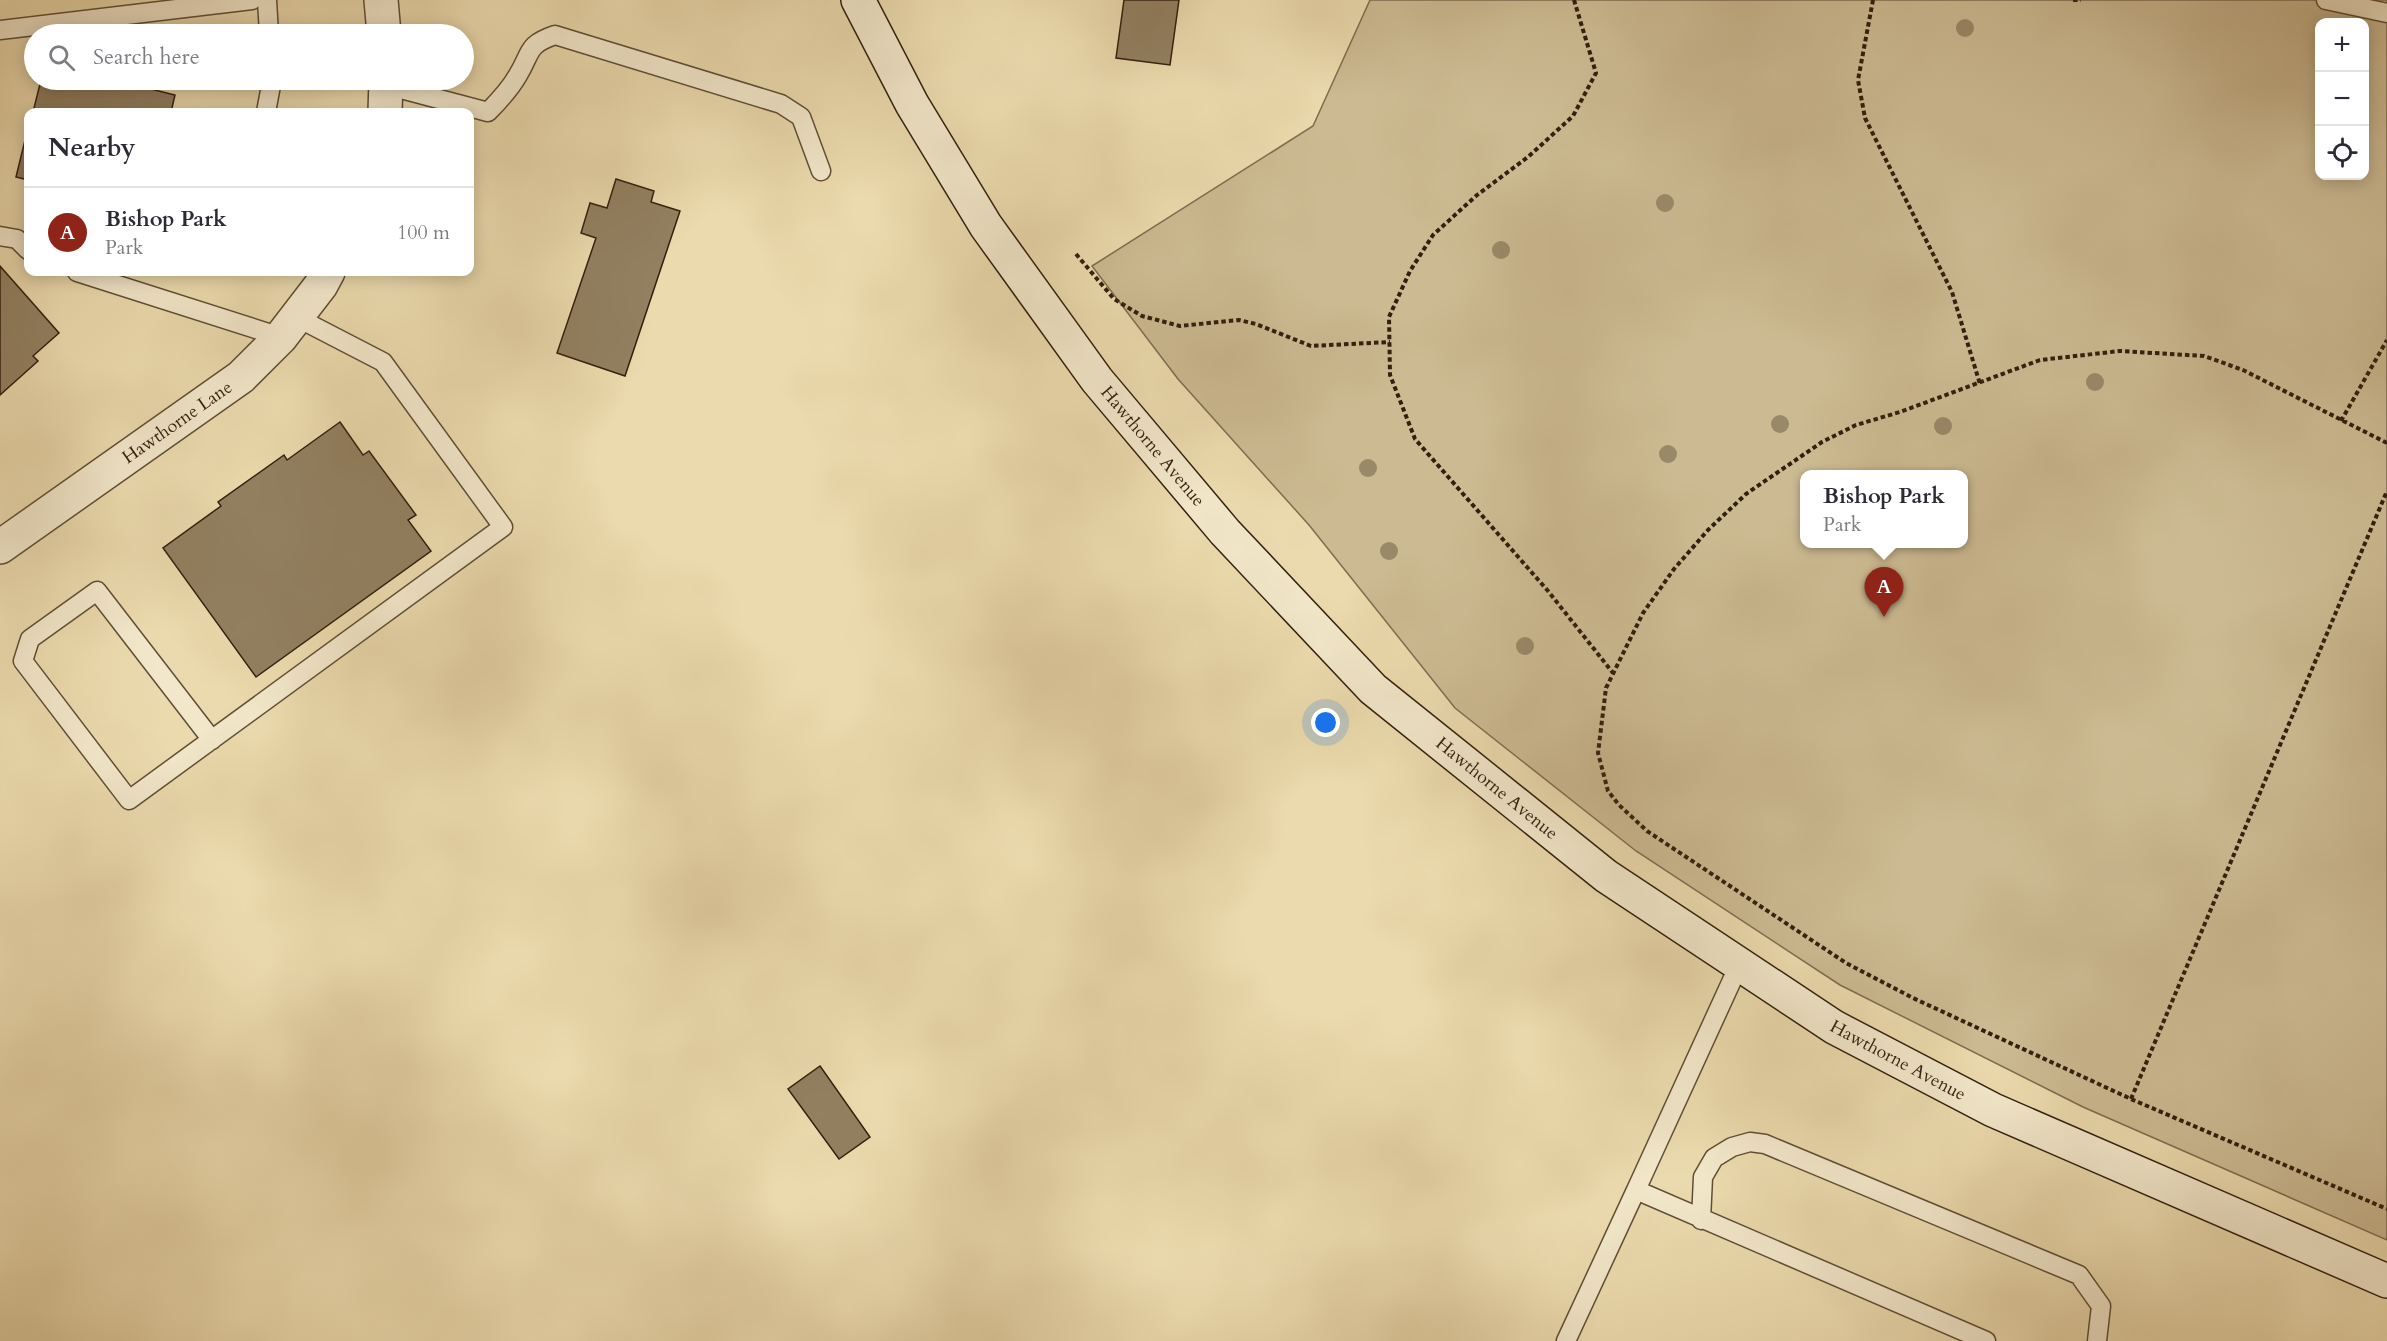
<!DOCTYPE html>
<html lang="en">
<head>
<meta charset="utf-8">
<style>
  :root { --surface:#fff; --page:#f7f7f7; --text:#2b2b33; --muted:#7c7c81; --line:#e1e1e2; --accent:#8f2418 }
  body { margin:0; font-family:Cardo,serif; background:var(--page); color:var(--text) }
  .controls { position:absolute; right:18px; top:18px; display:grid; overflow:hidden; border-radius:12px; box-shadow:0 3px 15px #0003 }
  .controls button { width:54px; height:54px; display:grid; place-items:center; padding:0; border:0; border-bottom:2px solid var(--line); background:var(--surface); color:var(--text); font:30px sans-serif }
  .you { position:absolute; left:1326px; top:723px; width:21px; height:21px; margin:-15px; border:4px solid #fff; border-radius:50%; background:#1a73e8; box-shadow:0 0 0 9px #1a73e833 }
  .badge { display:grid; place-items:center; width:39px; height:39px; border-radius:50%; background:var(--accent); color:#fff; font-size:20px; font-weight:700 }
  .pin { position:absolute; translate:-50% -50px; filter:drop-shadow(0 2px 3px #0008) }
  .pin::after { content:''; position:absolute; top:32px; width:21px; height:18px; background:inherit; clip-path:polygon(0 0,100% 0,50% 100%) }
  .popup { position:absolute; left:1800px; top:470px; width:168px; height:78px; box-sizing:border-box; display:grid; place-content:center; border-radius:12px; background:var(--surface); filter:drop-shadow(0 2px 4px #0005); font-size:20px; white-space:nowrap; color:var(--muted) }
  .popup b { font-size:22px; color:var(--text) }
  .popup::after { content:''; position:absolute; left:50%; top:100%; margin-left:-12px; border:12px solid transparent; border-top-color:var(--surface) }
  .list { margin:0; padding:0; list-style:none }
  h2 { display:flex; justify-content:space-between; align-items:center; height:78px; margin:0; padding:0 24px; font-size:26px }
  h2 small { font-size:20px; font-weight:400; color:var(--muted) }
  .list li { display:grid; grid-template-columns:39px 1fr auto; gap:18px; align-items:center; box-sizing:border-box; height:90px; padding:0 24px; border-top:2px solid var(--line) }
  .list b { display:block; font-size:22px; white-space:nowrap }
  .list p { margin:0; font-size:20px; white-space:nowrap; color:var(--muted) }
  .list em { font-size:20px; font-style:normal; color:var(--muted) }
  .icon { flex:none; width:33px; height:33px; fill:none; stroke:currentColor; stroke-width:2; stroke-linecap:round; stroke-linejoin:round }
  .map { position:relative; flex:none; width:2387px; height:1341px; overflow:hidden }
  .search { position:absolute; background:var(--surface); box-shadow:0 3px 15px #0003; left:24px; top:24px; width:450px; height:66px; display:flex; align-items:center; gap:15px; box-sizing:border-box; padding:0 21px; border-radius:33px; color:var(--muted); font-size:22px }
  .panel { position:absolute; background:var(--surface); box-shadow:0 3px 15px #0003; left:24px; top:108px; width:450px; height:168px; border-radius:12px }
  .map>svg:first-child { display:block }
  .green { fill:#ccba92; stroke:#7f6c50; stroke-width:1.5; fill-rule:evenodd }
  .building { fill:#928061; stroke:#321f0e; stroke-width:1.5 }
  .lines { fill:none; stroke-linecap:round; stroke-linejoin:round }
  .service-casing { stroke:#604e36; stroke-width:21 }
  .minor-casing { stroke:#604e36; stroke-width:36 }
  .secondary-casing { stroke:#321f0e; stroke-width:36 }
  .path { stroke:#321f0e; stroke-width:4; stroke-dasharray:4.5 3; stroke-linecap:butt }
  .service { stroke:#f2e7ca; stroke-width:18 }
  .minor { stroke:#f2e7ca; stroke-width:33 }
  .secondary { stroke:#f2e7ca; stroke-width:33 }
  .tree { fill:#9a8968 }
  .labels { text-anchor:middle; stroke-width:4.5; stroke-linejoin:round; paint-order:stroke }
  .street-label { font-size:18px; fill:#321f0e; stroke:#f2e7ca }
</style>
</head>
<body>
<div class="map">
<svg width="2387" height="1341" viewBox="0 0 2387 1341">
  <rect width="100%" height="100%" fill="#ebdaad"/>
  <filter id="stains"><feTurbulence type="fractalNoise" baseFrequency=".00333" numOctaves="4"/><feColorMatrix values="0 0 0 0 .2 0 0 0 0 .09 0 0 0 0 .02 0 0 0 .5 -.17"/></filter>
  <radialGradient id="worn" r=".72"><stop offset=".6" stop-color="#630" stop-opacity="0"/><stop offset="1" stop-color="#630" stop-opacity=".3"/></radialGradient>
  <path class="green" d="M1370,0H2387V1240L2083,1107L1840,985L1636,851L1455,708L1309,525L1178,379L1092,266L1313,126ZM2320,22H2364V176H2320ZM1804,474H1964V544H1804Z"/>
  <path class="building" d="M1124,0H1179L1170,65L1116,58Z
    M41,80H115L175,95L171,112H33Z
    M28,128V180L16,177Z
    M616,179L654,191L651,202L680,211L625,376L557,353L596,238L581,233L590,203L607,208Z
    M0,266L59,333L33,356L38,361L0,395Z
    M340,422L363,455L369,451L416,515L408,520L431,551L256,677L163,548L221,506L218,502L284,455L287,460Z
    M820,1066L870,1137L839,1159L788,1089Z"/>
  <g class="lines">
    <defs>
      <path id="service" d="M267,0L269,34
        M2326,0L2387,13
        M0,30L252,0
        M386,85L488,112C499,101 510,89 518,75C532,52 526,45 555,35L781,104L801,117L821,171
        M266,112L272,80
        M0,236L17,239L28,250
        M77,272L281,337
        M212,740L97,591L30,639L23,661L129,800L503,527L383,362L296,317
        M1739,965L1636,1190L1986,1341
        M1701,1220L1703,1177L1714,1158L1732,1147L1750,1142L1765,1144L2079,1275L2101,1306L2097,1341
        M1566,1341L1636,1190"/>
      <path id="minor" d="M381,0L384,34
        M385,112L386,80
        M0,547L241,377L281,337L321,285L328,272"/>
      <path id="secondary" d="M858,0L912,104L986,226L1097,380L1225,532L1373,689L1606,876L1834,1027L1993,1110L2387,1281"/>
    </defs>
    <use href="#service" class="service-casing"/>
    <use href="#minor" class="minor-casing"/>
    <use href="#secondary" class="secondary-casing"/>
    <path class="path" d="M1574,0L1596,73L1573,116L1528,157L1477,195L1433,235L1410,271L1389,317L1390,375L1415,439L1548,591L1613,673
      M1873,0L1858,80L1865,118L1952,292L1980,384
      M2073,0H2081
      M1076,254L1114,299L1142,316L1180,326L1239,320L1256,324L1311,346L1390,342
      M2341,421L2387,340
      M2387,443L2243,370L2204,356L2120,351L2040,360L1900,412L1856,425L1822,442L1746,494L1708,530L1674,569L1643,613L1606,688L1598,753L1608,791L1619,805L1647,831L1846,963L1913,998L2131,1099L2387,1209
      M2131,1099L2387,491"/>
    <use href="#service" class="service"/>
    <use href="#minor" class="minor"/>
    <use href="#secondary" class="secondary"/>
  </g>
  <g class="tree">
    <circle cx="1965" cy="28" r="9"/>
    <circle cx="1665" cy="203" r="9"/>
    <circle cx="1501" cy="250" r="9"/>
    <circle cx="2095" cy="382" r="9"/>
    <circle cx="1780" cy="424" r="9"/>
    <circle cx="1943" cy="426" r="9"/>
    <circle cx="1668" cy="454" r="9"/>
    <circle cx="1368" cy="468" r="9"/>
    <circle cx="1389" cy="551" r="9"/>
    <circle cx="1525" cy="646" r="9"/>
  </g>
  <g class="labels">
    <g class="street-label">
      <text transform="translate(177 422) rotate(-35)" y="6">Hawthorne Lane</text>
      <text transform="translate(1153 446) rotate(50)" y="6">Hawthorne Avenue</text>
      <text transform="translate(1497 788) rotate(39)" y="6">Hawthorne Avenue</text>
      <text transform="translate(1898 1060) rotate(28)" y="6">Hawthorne Avenue</text>
    </g>
  </g>
  <rect width="100%" height="100%" filter="url(#stains)"/>
  <rect width="100%" height="100%" fill="url(#worn)"/>
</svg>
<div class="controls">
<button>+</button>
<button>−</button>
<button><svg class="icon" aria-label="locate" viewBox="0 0 24 24"><circle cx="12" cy="12" r="6"/><path d="M12 2v4M12 18v4M2 12h4M18 12h4"/></svg></button>
</div>
<div class="you"></div>
<div class="pin badge" style="left:1884px;top:617px">A</div>
<div class="popup"><b>Bishop Park</b>Park</div>
<div class="search"><svg class="icon" aria-label="search" viewBox="0 0 24 24"><circle cx="10" cy="10" r="6"/><path d="M15 15l6 6"/></svg>Search here</div>
<section class="panel">
<h2>Nearby<small></small></h2>
<ul class="list">
<li><span class="badge">A</span><div><b>Bishop Park</b><p>Park</p></div><em>100 m</em></li>
</ul>
</section>
</div>
</body>
</html>
